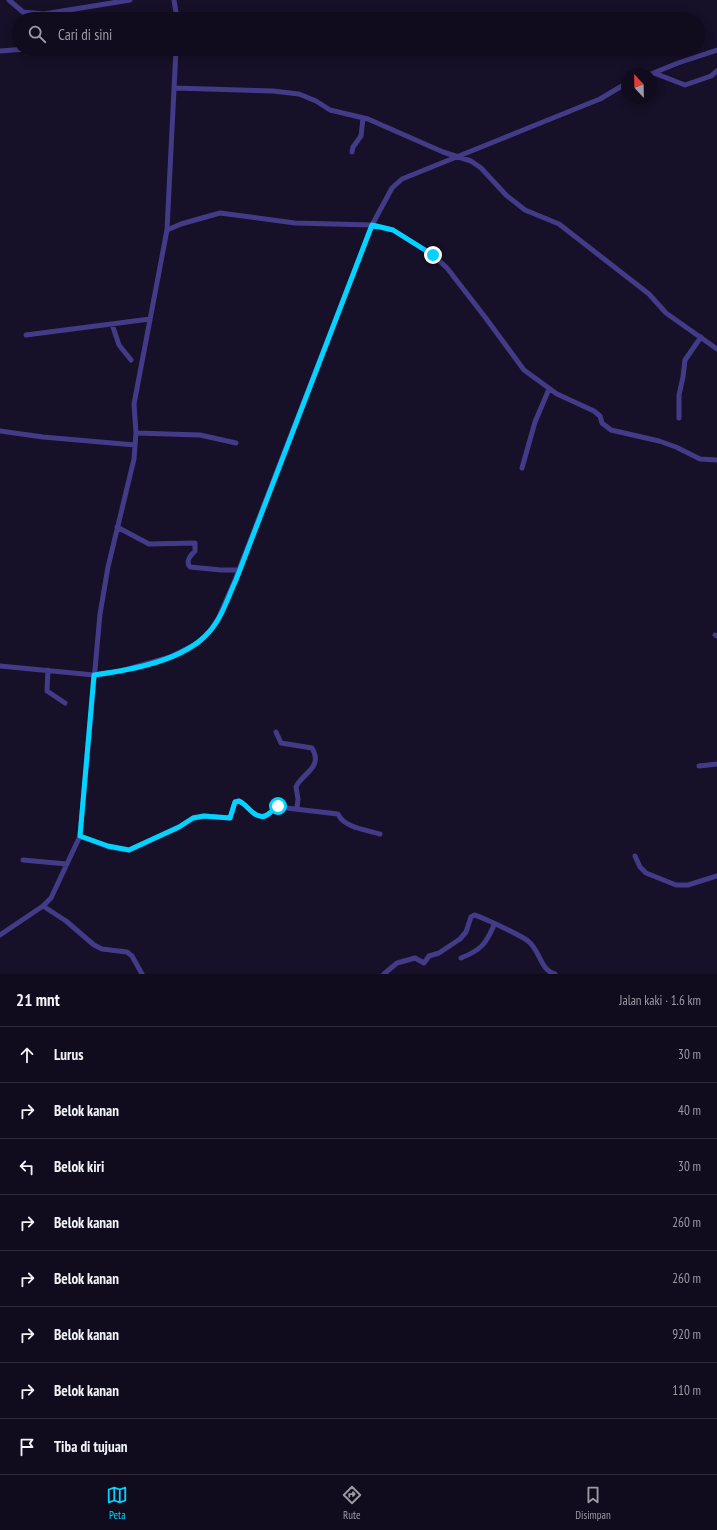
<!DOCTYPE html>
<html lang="id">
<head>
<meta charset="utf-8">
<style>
  :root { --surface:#100c1e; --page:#191527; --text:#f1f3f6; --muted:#9c9ba4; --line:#302c3c; --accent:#03d3fe }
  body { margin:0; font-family:"PT Sans Narrow",sans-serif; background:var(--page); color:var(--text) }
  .compass { position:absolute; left:621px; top:68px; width:36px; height:36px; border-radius:50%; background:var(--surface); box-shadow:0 2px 10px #0003; rotate:338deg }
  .stop { position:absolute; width:12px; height:12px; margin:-9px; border:3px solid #03d3fe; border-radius:50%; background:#fff }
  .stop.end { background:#03d3fe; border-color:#fff; box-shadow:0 1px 4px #0008 }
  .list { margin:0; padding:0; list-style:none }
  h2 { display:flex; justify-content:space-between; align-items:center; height:52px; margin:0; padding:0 16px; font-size:17px }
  h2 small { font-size:13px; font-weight:400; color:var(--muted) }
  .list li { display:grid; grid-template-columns:26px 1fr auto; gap:12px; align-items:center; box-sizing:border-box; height:56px; padding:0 16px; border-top:1px solid var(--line) }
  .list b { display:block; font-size:15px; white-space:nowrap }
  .list em { font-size:13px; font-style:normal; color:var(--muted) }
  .icon { flex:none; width:22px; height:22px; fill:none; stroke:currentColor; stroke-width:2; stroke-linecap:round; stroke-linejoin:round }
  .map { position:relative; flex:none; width:717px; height:974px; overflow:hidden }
  .search { position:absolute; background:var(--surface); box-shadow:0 2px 10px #0003; left:12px; right:12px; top:12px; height:44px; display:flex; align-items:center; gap:10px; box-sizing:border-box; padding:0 14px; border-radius:22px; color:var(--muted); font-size:15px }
  .sheet { height:500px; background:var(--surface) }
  nav { display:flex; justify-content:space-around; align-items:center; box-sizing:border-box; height:56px; border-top:1px solid var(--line); background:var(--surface); font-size:11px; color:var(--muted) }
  nav a { display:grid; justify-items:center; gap:2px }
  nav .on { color:var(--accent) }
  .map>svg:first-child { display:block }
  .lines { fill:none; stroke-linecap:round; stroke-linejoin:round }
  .minor { stroke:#433b87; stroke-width:5 }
  .route { stroke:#03d3fe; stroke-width:5 }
</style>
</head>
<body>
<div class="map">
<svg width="717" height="974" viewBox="0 0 717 974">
  <rect width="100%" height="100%" fill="#161028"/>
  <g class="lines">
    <path class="minor" d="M9,0L23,12L44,14L130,0
      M174,0L177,19
      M0,51L26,49
      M654,73L685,85L711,76L717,71
      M651,74L678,63L717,50
      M174,88L273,91L299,94L316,101L330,110L368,119L443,152L471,161L481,168L506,195L525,210L559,224L649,294L666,313L717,349
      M352,152L353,147L361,136L363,118
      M167,230L181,224L220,213L295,223L372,225L393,230L433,255L447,268L485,317L524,370L557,394L594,411L600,416L602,423L611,430L659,441L676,447L700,459L717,460
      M112,324L119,345L131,360
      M26,335L150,319
      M679,418V395L683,377L685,360L701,337
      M0,431L43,437L135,445
      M136,433L200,435L236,443
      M522,468L535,422L549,389
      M117,527L149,544L195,543V551C191,555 185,561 190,567L221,570H240
      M715,635L717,636
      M0,666L94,675L121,671L170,657L198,643L210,631L218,619L235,580L372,225L392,188L402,179L600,99L627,83
      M48,670L47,691L65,703
      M276,732L281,743L312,748C324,768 301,774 296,787L298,799L297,808
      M699,766L717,764
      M80,836L108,847L129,850L179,827L193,818L204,816L230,818L235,802L239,801C248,805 254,819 265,816C270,814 273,809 278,807L338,814C344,828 367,830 380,834
      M635,856L640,867L646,873L676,885H688L717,876
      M23,860L67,864
      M43,906L66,921L94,945L102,949L127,952L132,956L142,974
      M0,935L43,906L51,898L80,836L100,614L108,567L134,459L136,433L134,404L167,230L176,49
      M461,958C481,950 486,944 494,925
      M384,974L397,963L415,958L424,963L429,956L439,953L460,939L466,932L471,917L474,915C480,916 522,936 528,941C540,950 540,970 555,974"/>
  </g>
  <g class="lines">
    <path class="route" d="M278,806C273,809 270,814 265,816C254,819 248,805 239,801L235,802L230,818L204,816L193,818L179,827L129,850L108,846L80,836L94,675C130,670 184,661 209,632C222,618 228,597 236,580L372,225L393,230L433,255"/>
  </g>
</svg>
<svg class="compass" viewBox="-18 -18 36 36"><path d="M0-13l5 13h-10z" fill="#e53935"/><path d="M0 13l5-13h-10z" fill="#9c9ba4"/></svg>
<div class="stop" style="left:278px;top:806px"></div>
<div class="stop end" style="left:433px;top:255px"></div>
<div class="search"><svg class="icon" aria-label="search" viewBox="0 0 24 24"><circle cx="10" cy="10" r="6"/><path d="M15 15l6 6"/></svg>Cari di sini</div>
</div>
<section class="sheet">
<h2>21 mnt<small>Jalan kaki · 1.6 km</small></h2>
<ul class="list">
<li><svg class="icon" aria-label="ahead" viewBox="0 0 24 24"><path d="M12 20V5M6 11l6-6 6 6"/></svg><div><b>Lurus</b></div><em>30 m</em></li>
<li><svg class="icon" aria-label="right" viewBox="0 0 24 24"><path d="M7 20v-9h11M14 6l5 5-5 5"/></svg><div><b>Belok kanan</b></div><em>40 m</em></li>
<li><svg class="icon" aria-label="left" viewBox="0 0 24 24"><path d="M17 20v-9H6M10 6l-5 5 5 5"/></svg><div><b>Belok kiri</b></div><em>30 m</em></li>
<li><svg class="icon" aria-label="right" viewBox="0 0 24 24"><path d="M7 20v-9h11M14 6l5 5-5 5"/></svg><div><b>Belok kanan</b></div><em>260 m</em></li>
<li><svg class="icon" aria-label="right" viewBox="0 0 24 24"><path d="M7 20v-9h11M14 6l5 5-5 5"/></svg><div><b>Belok kanan</b></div><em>260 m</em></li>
<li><svg class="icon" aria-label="right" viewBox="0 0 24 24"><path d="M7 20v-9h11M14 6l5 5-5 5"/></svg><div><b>Belok kanan</b></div><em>920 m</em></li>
<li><svg class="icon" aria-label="right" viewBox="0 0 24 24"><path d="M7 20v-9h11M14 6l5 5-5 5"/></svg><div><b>Belok kanan</b></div><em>110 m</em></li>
<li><svg class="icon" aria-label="arrive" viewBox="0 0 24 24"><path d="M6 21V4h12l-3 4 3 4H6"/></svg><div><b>Tiba di tujuan</b></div></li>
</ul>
</section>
<nav>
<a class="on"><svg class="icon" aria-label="map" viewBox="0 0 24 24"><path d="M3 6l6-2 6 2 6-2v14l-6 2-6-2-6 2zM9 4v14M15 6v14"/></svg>Peta</a>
<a><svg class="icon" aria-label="directions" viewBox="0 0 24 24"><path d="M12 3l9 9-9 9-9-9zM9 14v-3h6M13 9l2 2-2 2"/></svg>Rute</a>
<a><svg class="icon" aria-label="saved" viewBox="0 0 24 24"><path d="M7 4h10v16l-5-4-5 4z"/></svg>Disimpan</a>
</nav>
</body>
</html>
